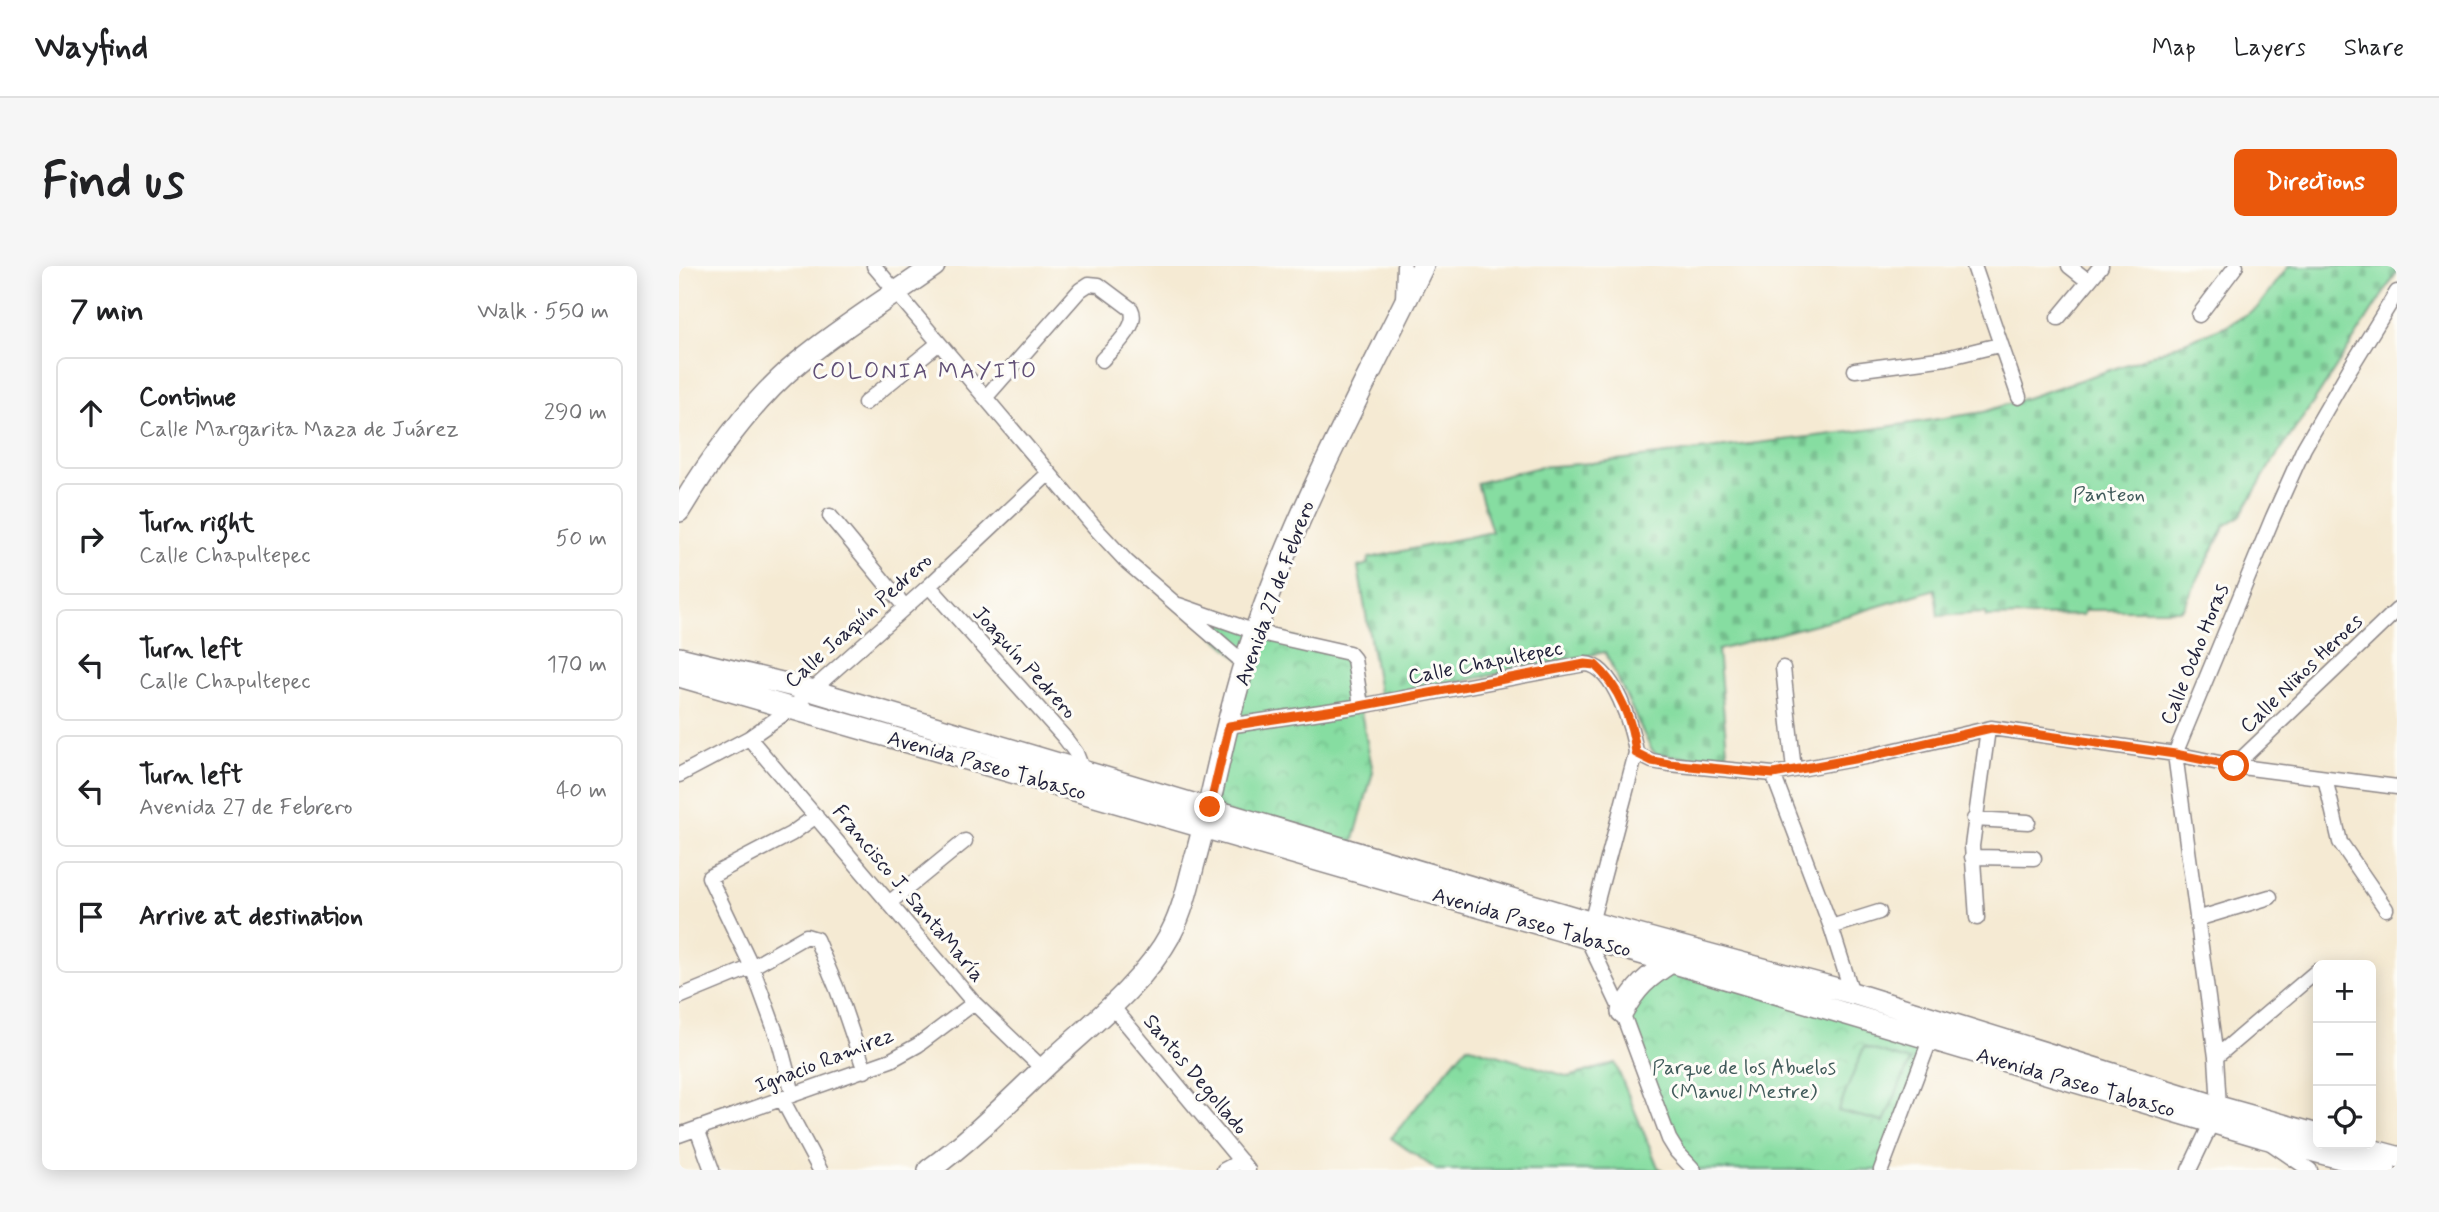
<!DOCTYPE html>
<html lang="en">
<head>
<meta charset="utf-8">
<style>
  :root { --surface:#fff; --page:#f6f6f6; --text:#202124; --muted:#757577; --line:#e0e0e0; --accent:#ea580c }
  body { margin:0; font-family:Mynerve,sans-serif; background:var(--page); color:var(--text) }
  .controls { position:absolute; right:21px; bottom:21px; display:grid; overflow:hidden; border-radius:10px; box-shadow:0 4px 18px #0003 }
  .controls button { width:63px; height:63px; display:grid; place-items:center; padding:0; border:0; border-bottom:2px solid var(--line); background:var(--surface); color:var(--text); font:35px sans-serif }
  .stop { position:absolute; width:21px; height:21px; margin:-16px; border:5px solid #ea580c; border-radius:50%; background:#fff }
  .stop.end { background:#ea580c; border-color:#fff; box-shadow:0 2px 7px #0008 }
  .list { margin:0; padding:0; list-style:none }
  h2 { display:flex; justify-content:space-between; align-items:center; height:91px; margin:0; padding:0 28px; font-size:30px }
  h2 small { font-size:23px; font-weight:400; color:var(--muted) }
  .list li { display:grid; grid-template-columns:46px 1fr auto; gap:21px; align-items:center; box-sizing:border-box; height:112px; margin:0 14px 14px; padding:0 14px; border:2px solid var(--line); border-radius:10px }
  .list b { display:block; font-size:26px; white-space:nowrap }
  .list p { margin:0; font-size:23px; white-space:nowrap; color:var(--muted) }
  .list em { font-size:23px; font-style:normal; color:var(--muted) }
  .icon { flex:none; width:38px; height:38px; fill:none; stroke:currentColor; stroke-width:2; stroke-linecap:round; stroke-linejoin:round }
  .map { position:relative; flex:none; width:1718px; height:904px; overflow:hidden; border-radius:10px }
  header { display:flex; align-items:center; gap:42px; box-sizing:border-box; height:98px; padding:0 35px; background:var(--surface); border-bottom:2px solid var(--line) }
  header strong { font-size:33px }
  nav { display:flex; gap:38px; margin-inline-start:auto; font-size:24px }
  .intro { display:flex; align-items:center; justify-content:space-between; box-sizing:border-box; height:168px; padding:0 42px }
  h1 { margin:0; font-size:49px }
  .button { padding:18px 32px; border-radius:10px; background:var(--accent); color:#fff; font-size:24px; font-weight:700 }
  main { display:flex; gap:42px; padding:0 42px }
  aside { flex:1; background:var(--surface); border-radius:10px; box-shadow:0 4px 18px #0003 }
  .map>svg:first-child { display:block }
  .cemetery { fill:url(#cemetery-stones); stroke:#54806e; stroke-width:2 }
  .park { fill:url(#park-crowns); stroke:#54806e; stroke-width:2 }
  .pitch { fill:#86dda1; stroke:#54806e; stroke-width:2 }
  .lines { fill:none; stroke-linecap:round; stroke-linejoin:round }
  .minor-casing { stroke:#8c8687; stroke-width:17 }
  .secondary-casing { stroke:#8c8687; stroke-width:24 }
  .minor { stroke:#fff; stroke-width:14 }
  .secondary { stroke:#fff; stroke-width:21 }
  .route { stroke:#ea580c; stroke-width:9 }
  .labels { text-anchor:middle; stroke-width:6; stroke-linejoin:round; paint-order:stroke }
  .park-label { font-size:21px; fill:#405a5a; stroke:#fdfcf7 }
  .street-label { font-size:21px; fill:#22223b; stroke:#fdfcf7 }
  .neighbourhood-label { font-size:23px; letter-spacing:2px; fill:#615076; stroke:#fdfcf7 }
</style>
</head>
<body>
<header>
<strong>Wayfind</strong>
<nav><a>Map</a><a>Layers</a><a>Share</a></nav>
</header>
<div class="intro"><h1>Find us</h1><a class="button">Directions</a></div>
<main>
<aside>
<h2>7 min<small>Walk · 550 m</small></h2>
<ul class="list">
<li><svg class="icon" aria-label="ahead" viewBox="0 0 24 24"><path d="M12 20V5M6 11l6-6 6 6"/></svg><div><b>Continue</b><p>Calle Margarita Maza de Juárez</p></div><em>290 m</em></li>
<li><svg class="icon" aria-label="right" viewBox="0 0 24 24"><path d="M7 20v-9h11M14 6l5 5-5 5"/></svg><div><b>Turn right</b><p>Calle Chapultepec</p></div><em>50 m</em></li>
<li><svg class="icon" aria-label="left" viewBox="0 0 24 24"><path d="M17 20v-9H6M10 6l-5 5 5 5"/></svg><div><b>Turn left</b><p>Calle Chapultepec</p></div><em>170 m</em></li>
<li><svg class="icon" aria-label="left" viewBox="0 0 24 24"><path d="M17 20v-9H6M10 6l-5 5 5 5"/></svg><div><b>Turn left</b><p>Avenida 27 de Febrero</p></div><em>40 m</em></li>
<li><svg class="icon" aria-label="arrive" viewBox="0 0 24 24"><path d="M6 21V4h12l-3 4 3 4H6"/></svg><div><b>Arrive at destination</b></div></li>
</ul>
</aside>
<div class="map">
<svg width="1718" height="904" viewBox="0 0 1718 904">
  <defs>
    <pattern id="cemetery-stones" width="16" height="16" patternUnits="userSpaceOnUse" patternTransform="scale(1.75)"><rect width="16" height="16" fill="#86dda1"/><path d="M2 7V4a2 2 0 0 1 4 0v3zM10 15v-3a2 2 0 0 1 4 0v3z" fill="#73bd8c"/></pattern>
    <pattern id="park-crowns" width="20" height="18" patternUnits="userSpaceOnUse" patternTransform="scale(1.75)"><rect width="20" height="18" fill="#86dda1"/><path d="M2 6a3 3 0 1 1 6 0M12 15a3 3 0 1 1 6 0" fill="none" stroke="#73bd8c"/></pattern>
  </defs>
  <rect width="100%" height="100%" fill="#fdfcf7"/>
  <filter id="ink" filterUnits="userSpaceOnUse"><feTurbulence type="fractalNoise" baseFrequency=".0143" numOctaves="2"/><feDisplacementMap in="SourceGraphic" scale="14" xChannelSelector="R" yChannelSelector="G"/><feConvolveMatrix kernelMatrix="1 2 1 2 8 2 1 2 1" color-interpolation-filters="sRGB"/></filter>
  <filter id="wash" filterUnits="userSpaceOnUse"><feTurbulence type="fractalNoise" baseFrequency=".00686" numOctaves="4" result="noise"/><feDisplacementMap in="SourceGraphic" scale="28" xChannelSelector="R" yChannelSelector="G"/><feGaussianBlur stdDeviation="1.57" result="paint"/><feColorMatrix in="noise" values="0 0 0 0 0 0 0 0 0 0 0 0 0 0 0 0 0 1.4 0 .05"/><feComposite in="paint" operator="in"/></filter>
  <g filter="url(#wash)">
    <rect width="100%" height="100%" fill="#f5ead3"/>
    <path class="cemetery" d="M1610,0H1718V6L1638,131L1590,201L1562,249L1546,260L1504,342L1500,344H1406L1404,349L1307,351L1306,347L1259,350L1256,323L1174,348L1039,384L1049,496L977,488L972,483L926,386L701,432L679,301L689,298L690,292L813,266L798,217L860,201L913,197L1187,164L1305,146L1458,95L1546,60L1578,42Z"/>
    <path class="park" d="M500,339L670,387L694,506L672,584L531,541L565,397Z
      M992,696L1251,774L1203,904H1015L1006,897L943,746Z
      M788,780L890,811L936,797L979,901L983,904H758L712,872Z"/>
    <path class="pitch" d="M1185,781L1231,795L1205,856L1159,845Z"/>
  </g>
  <g filter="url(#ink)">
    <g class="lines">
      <defs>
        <path id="minor" d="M195,0L419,265L448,296L565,397
          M1295,0L1340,131
          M1390,0L1409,15
          M724,34L725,0
          M1520,49L1557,0
          M1379,52L1422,0
          M1176,104L1267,92L1320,79
          M307,131L401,24L410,18L420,19L452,43C461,60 434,82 423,94
          M186,137L260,77
          M151,250L226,341
          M250,320L385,471L397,487L404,505
          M500,339L577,366L670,387L675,393L682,440L906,398C935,399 954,463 957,487L908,672L943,746L990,873L998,886L1015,904
          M1104,402L1115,504
          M549,460L682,440
          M70,472L295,737L364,803
          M957,487L973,495L990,498L1094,508L1191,490L1312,462L1496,488L1555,500L1718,521
          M1555,500L1718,344
          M1094,508L1152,661L1173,727
          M0,509L70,472L113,442L250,320L369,208
          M1646,512L1661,576L1707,643
          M1295,553L1349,556
          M1293,591L1355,592
          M210,637L286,575
          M1298,652L1293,580L1309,463
          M1518,653L1591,631
          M1152,661L1200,646
          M0,731L73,701L127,670L137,673L158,723L186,805
          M432,739L569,904
          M1537,791L1638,705
          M114,828L100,775L73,701L30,611L112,568L137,550
          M103,833L141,904
          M18,863L33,904
          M0,869L212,794L239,779L295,737
          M1593,878L1631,904
          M545,904L562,895
          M1202,904L1251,774
          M1510,904L1540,841L1537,791L1496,488L1594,251L1625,182L1670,104L1718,26"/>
        <path id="secondary" d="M0,245C31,194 74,134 120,96C162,61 210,32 255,0
          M0,392L131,424L910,656L1173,727L1540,841L1639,869
          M0,410L992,696L1583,871L1706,904
          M943,746C957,721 968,711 992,696
          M1669,878L1718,891
          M250,904C293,873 330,835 369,798C411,759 464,719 492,667C503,646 509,621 515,597C534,531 545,462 566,396C610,258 680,130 744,0"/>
      </defs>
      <use href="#minor" class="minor-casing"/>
      <use href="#secondary" class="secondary-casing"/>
      <use href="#minor" class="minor"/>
      <use href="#secondary" class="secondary"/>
    </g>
  </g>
  <g class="lines" filter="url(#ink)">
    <path class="route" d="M531,541L550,460L681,440L906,398L916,399C940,420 954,456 957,487L973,495L990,498L1094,508L1191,490L1312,462L1496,488L1555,500"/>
  </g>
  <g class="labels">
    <g class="park-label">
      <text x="1430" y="235">Panteon</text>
      <text x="1065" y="808">Parque de los Abuelos<tspan x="1065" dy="24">(Manuel Mestre)</tspan></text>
    </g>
    <g class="street-label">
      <text transform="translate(595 327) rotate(-70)" y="7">Avenida 27 de Febrero</text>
      <text transform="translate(179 354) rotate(-42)" y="7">Calle Joaquín Pedrero</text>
      <text transform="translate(1515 388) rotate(-68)" y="7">Calle Ocho Horas</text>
      <text transform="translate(346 396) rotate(48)" y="7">Joaquín Pedrero</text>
      <text transform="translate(806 396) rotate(-11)" y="7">Calle Chapultepec</text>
      <text transform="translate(1622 407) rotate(-44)" y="7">Calle Niños Heroes</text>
      <text transform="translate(308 499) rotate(16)" y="7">Avenida Paseo Tabasco</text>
      <text transform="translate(230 627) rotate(50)" y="7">Francisco J. SantaMaría</text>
      <text transform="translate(853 656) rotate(16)" y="7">Avenida Paseo Tabasco</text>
      <text transform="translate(145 794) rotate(-21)" y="7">Ignacio Ramirez</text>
      <text transform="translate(517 808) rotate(50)" y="7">Santos Degollado</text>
      <text transform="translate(1397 816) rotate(16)" y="7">Avenida Paseo Tabasco</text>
    </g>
    <g class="neighbourhood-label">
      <text x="246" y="112">COLONIA MAYITO</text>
    </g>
  </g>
</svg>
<div class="controls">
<button>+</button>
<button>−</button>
<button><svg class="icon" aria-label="locate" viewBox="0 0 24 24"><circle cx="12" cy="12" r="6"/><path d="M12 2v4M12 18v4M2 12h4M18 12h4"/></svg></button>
</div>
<div class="stop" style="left:1555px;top:500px"></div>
<div class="stop end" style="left:531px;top:541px"></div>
</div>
</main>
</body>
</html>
